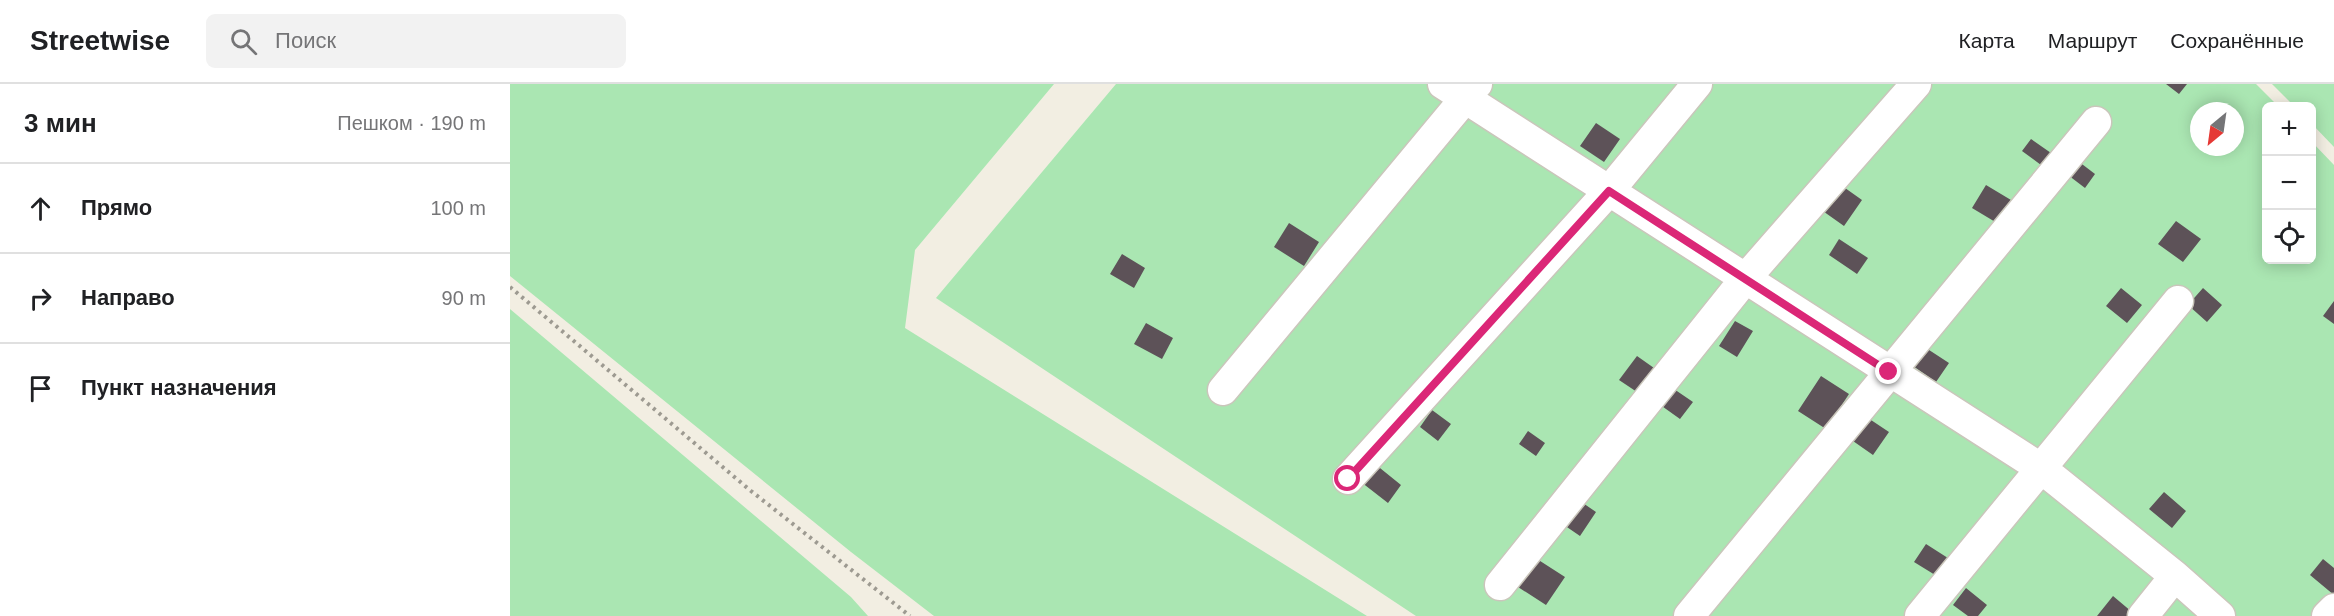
<!DOCTYPE html>
<html lang="ru">
<head>
<meta charset="utf-8">
<style>
  :root { --surface:#fff; --page:#f2f2f2; --text:#202124; --muted:#757577; --line:#e0e0e0 }
  body { margin:0; font-family:Arial,sans-serif; background:var(--page); color:var(--text) }
  .controls { position:absolute; right:18px; top:18px; display:grid; overflow:hidden; border-radius:9px; box-shadow:0 3px 15px #0003 }
  .controls button { width:54px; height:54px; display:grid; place-items:center; padding:0; border:0; border-bottom:2px solid var(--line); background:var(--surface); color:var(--text); font:30px sans-serif }
  .compass { position:absolute; left:1680px; top:18px; width:54px; height:54px; border-radius:50%; background:var(--surface); box-shadow:0 3px 15px #0003; rotate:209deg }
  .stop { position:absolute; width:18px; height:18px; margin:-14px; border:4px solid #db2777; border-radius:50%; background:#fff }
  .stop.end { background:#db2777; border-color:#fff; box-shadow:0 2px 6px #0008 }
  .list { margin:0; padding:0; list-style:none }
  h2 { display:flex; justify-content:space-between; align-items:center; height:78px; margin:0; padding:0 24px; font-size:26px }
  h2 small { font-size:20px; font-weight:400; color:var(--muted) }
  .list li { display:grid; grid-template-columns:39px 1fr auto; gap:18px; align-items:center; box-sizing:border-box; height:90px; padding:0 24px; border-top:2px solid var(--line) }
  .list b { display:block; font-size:22px; white-space:nowrap }
  .list em { font-size:20px; font-style:normal; color:var(--muted) }
  .icon { flex:none; width:33px; height:33px; fill:none; stroke:currentColor; stroke-width:2; stroke-linecap:round; stroke-linejoin:round }
  .map { position:relative; flex:none; width:1824px; height:532px; overflow:hidden }
  header { display:flex; align-items:center; gap:36px; box-sizing:border-box; height:84px; padding:0 30px; background:var(--surface); border-bottom:2px solid var(--line) }
  header strong { font-size:28px }
  nav { display:flex; gap:33px; margin-inline-start:auto; font-size:21px }
  .search { width:420px; height:54px; background:var(--page); display:flex; align-items:center; gap:15px; box-sizing:border-box; padding:0 21px; border-radius:9px; color:var(--muted); font-size:22px }
  main { display:flex }
  aside { flex:1; background:var(--surface) }
  .map>svg:first-child { display:block }
  .green { fill:#aae6b2; fill-rule:evenodd }
  .building { fill:#5d5258 }
  .lines { fill:none; stroke-linecap:round; stroke-linejoin:round }
  .street-casing { stroke:#cac6bb; stroke-width:33 }
  .path { stroke:#9d9a91; stroke-width:4; stroke-dasharray:3 4.5; stroke-linecap:butt }
  .street { stroke:#fff; stroke-width:30 }
  .route { stroke:#db2777; stroke-width:8 }
</style>
</head>
<body>
<header>
<strong>Streetwise</strong>
<div class="search"><svg class="icon" aria-label="search" viewBox="0 0 24 24"><circle cx="10" cy="10" r="6"/><path d="M15 15l6 6"/></svg>Поиск</div>
<nav><a>Карта</a><a>Маршрут</a><a>Сохранённые</a></nav>
</header>
<main>
<aside>
<h2>3 мин<small>Пешком · 190 m</small></h2>
<ul class="list">
<li><svg class="icon" aria-label="ahead" viewBox="0 0 24 24"><path d="M12 20V5M6 11l6-6 6 6"/></svg><div><b>Прямо</b></div><em>100 m</em></li>
<li><svg class="icon" aria-label="right" viewBox="0 0 24 24"><path d="M7 20v-9h11M14 6l5 5-5 5"/></svg><div><b>Направо</b></div><em>90 m</em></li>
<li><svg class="icon" aria-label="arrive" viewBox="0 0 24 24"><path d="M6 21V4h12l-3 4 3 4H6"/></svg><div><b>Пункт назначения</b></div></li>
</ul>
</aside>
<div class="map">
<svg width="1824" height="532" viewBox="0 0 1824 532">
  <rect width="100%" height="100%" fill="#f2eee2"/>
  <path class="green" d="M0,0H544L405,166L395,244L857,532H424L341,468L0,192Z
    M606,0H1746L1768,22H1756V176H1802V58L1824,81V532H906L426,214ZM1689,27H1725V63H1689Z
    M1762,0H1824V63L1802,40V22H1784Z
    M0,225L341,513L358,532H0Z"/>
  <path class="building" d="M1656,0H1677L1669,10Z
    M1086,39L1110,55L1094,78L1070,62Z
    M1521,55L1541,69L1531,81L1512,67Z
    M1564,74L1585,90L1575,104L1554,88Z
    M1328,99L1352,116L1334,142L1310,125Z
    M1476,101L1501,116L1487,139L1462,124Z
    M1666,137L1691,155L1673,178L1648,160Z
    M779,139L809,158L794,182L764,163Z
    M1329,155L1358,174L1347,190L1319,171Z
    M612,170L635,184L624,204L600,190Z
    M1611,204L1632,221L1617,239L1596,222Z
    M1693,204L1712,221L1697,238L1678,221Z
    M1824,217V240L1813,232Z
    M1225,237L1243,247L1227,273L1209,262Z
    M636,239L663,254L652,275L624,260Z
    M1416,264L1439,279L1426,298L1403,282Z
    M1127,272L1144,284L1127,308L1109,296Z
    M1311,292L1339,310L1316,345L1288,327Z
    M1161,303L1183,318L1170,335L1149,320Z
    M922,326L941,340L928,357L910,343Z
    M1358,334L1379,348L1363,371L1343,357Z
    M1018,347L1035,359L1026,372L1009,360Z
    M865,380L891,401L878,419L851,398Z
    M1654,408L1676,427L1662,444L1639,425Z
    M1067,415L1086,428L1070,452L1051,439Z
    M1416,460L1441,476L1430,494L1404,478Z
    M1027,475L1055,493L1036,521L1008,503Z
    M1813,475L1824,484V511L1800,491Z
    M1456,504L1477,521L1468,532H1458L1443,521Z
    M1603,512L1622,528L1618,532H1587Z"/>
  <g class="lines">
    <defs>
      <path id="street" d="M933,0L1532,385L1665,492L1710,532
        M713,306L967,0
        M838,395L1099,107L1187,0
        M990,501L1235,195L1406,0
        M1179,532L1586,38
        M1410,532L1668,217
        M1633,532L1665,492
        M1817,532L1824,525"/>
    </defs>
    <use href="#street" class="street-casing"/>
    <path class="path" d="M0,203L241,407L400,532"/>
    <use href="#street" class="street"/>
  </g>
  <g class="lines">
    <path class="route" d="M838,395L1099,107L1379,288"/>
  </g>
</svg>
<div class="controls">
<button>+</button>
<button>−</button>
<button><svg class="icon" aria-label="locate" viewBox="0 0 24 24"><circle cx="12" cy="12" r="6"/><path d="M12 2v4M12 18v4M2 12h4M18 12h4"/></svg></button>
</div>
<svg class="compass" viewBox="-18 -18 36 36"><path d="M0-13l5 13h-10z" fill="#e53935"/><path d="M0 13l5-13h-10z" fill="#757577"/></svg>
<div class="stop" style="left:838px;top:395px"></div>
<div class="stop end" style="left:1379px;top:288px"></div>
</div>
</main>
</body>
</html>
